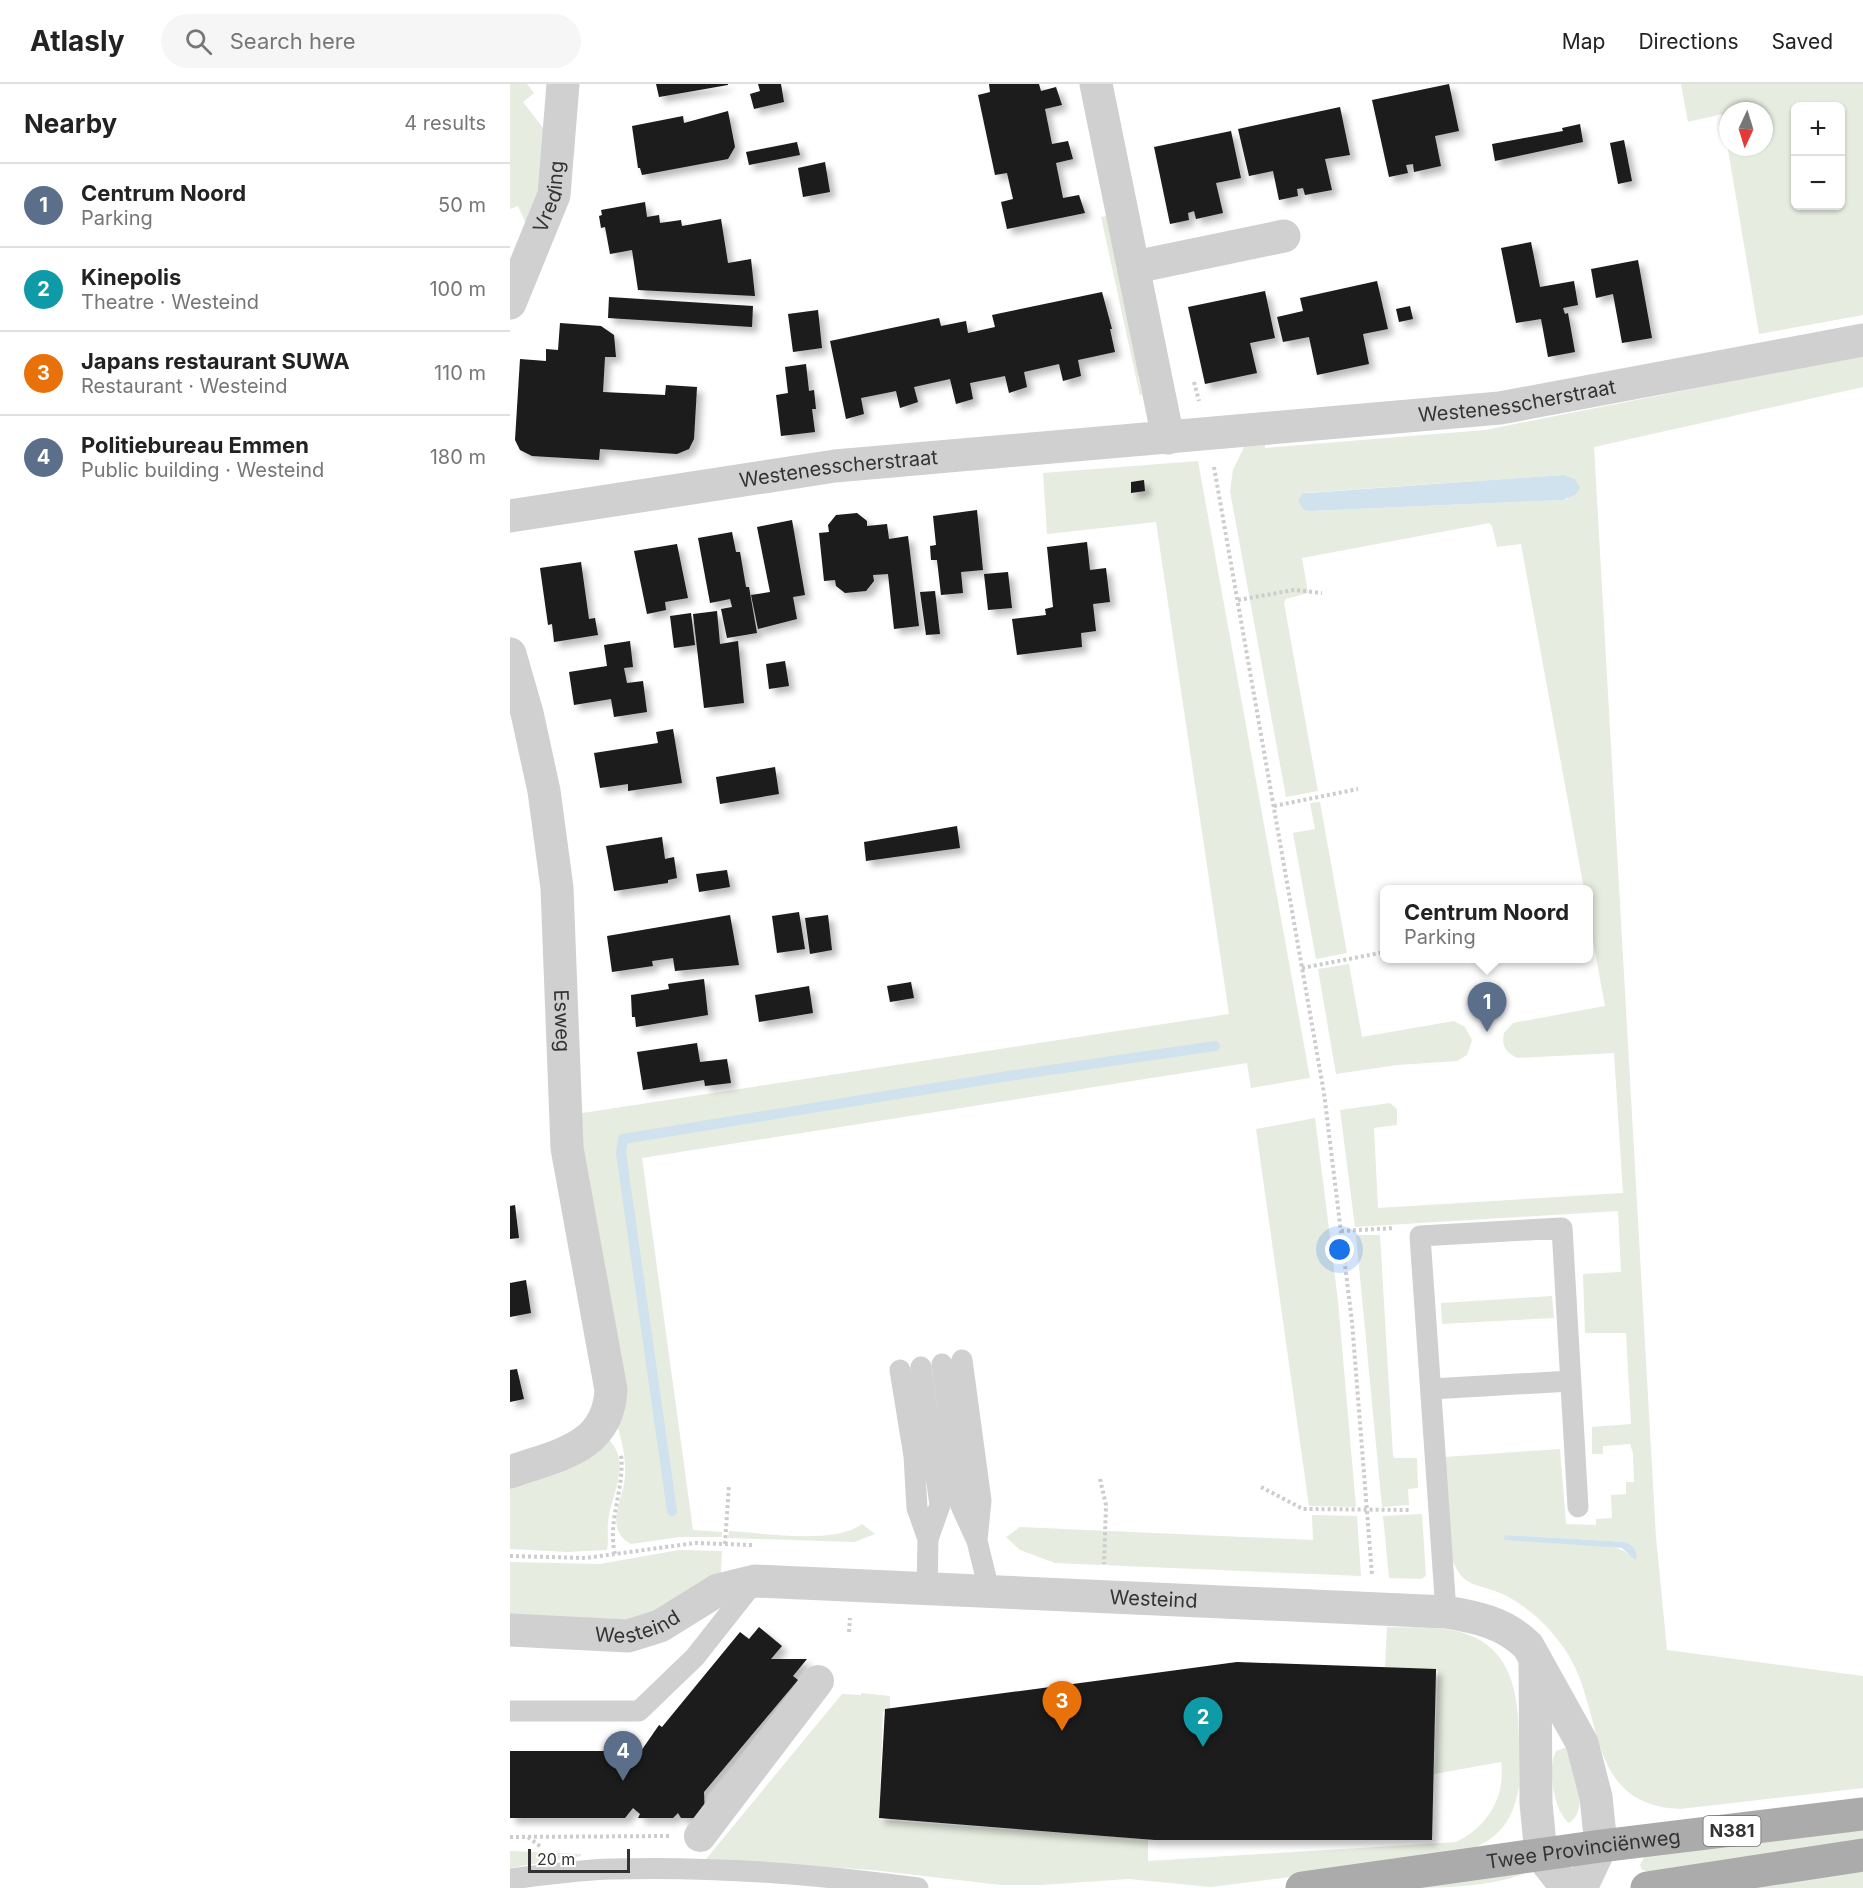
<!DOCTYPE html>
<html lang="en">
<head>
<meta charset="utf-8">
<style>
  :root { --surface:#fff; --page:#f6f6f6; --text:#222; --muted:#767676; --line:#e0e0e0; --accent:#e63946 }
  body { margin:0; font-family:Inter,sans-serif; background:var(--page); color:var(--text) }
  .controls { position:absolute; right:18px; top:18px; display:grid; overflow:hidden; border-radius:9px; box-shadow:0 2px 4px #0004 }
  .controls button { width:54px; height:54px; display:grid; place-items:center; padding:0; border:0; border-bottom:2px solid var(--line); background:var(--surface); color:var(--text); font:30px sans-serif }
  .compass { position:absolute; left:1209px; top:18px; width:54px; height:54px; border-radius:50%; background:var(--surface); box-shadow:0 2px 4px #0004; rotate:184deg }
  .scale { position:absolute; left:18px; bottom:15px; width:102px; box-sizing:border-box; padding-left:6px; border:3px solid #333; border-top:0; font-size:16px; line-height:21px; white-space:nowrap; color:#333; -webkit-text-stroke:4px #fff; paint-order:stroke }
  .you { position:absolute; left:830px; top:1166px; width:21px; height:21px; margin:-15px; border:4px solid #fff; border-radius:50%; background:#1a73e8; box-shadow:0 0 0 9px #1a73e833 }
  .badge { display:grid; place-items:center; width:39px; height:39px; border-radius:50%; background:var(--accent); color:#fff; font-size:20px; font-weight:700 }
  .pin { position:absolute; translate:-50% -50px; filter:drop-shadow(0 2px 3px #0008) }
  .pin::after { content:''; position:absolute; top:32px; width:21px; height:18px; background:inherit; clip-path:polygon(0 0,100% 0,50% 100%) }
  .popup { position:absolute; left:870px; top:801px; width:213px; height:78px; box-sizing:border-box; display:grid; place-content:center; border-radius:9px; background:var(--surface); filter:drop-shadow(0 2px 4px #0005); font-size:20px; white-space:nowrap; color:var(--muted) }
  .popup b { font-size:22px; color:var(--text) }
  .popup::after { content:''; position:absolute; left:50%; top:100%; margin-left:-12px; border:12px solid transparent; border-top-color:var(--surface) }
  .list { margin:0; padding:0; list-style:none }
  h2 { display:flex; justify-content:space-between; align-items:center; height:78px; margin:0; padding:0 24px; font-size:26px }
  h2 small { font-size:20px; font-weight:400; color:var(--muted) }
  .list li { display:grid; grid-template-columns:39px 1fr auto; gap:18px; align-items:center; box-sizing:border-box; height:84px; padding:0 24px; border-top:2px solid var(--line) }
  .list b { display:block; font-size:22px; white-space:nowrap }
  .list p { margin:0; font-size:20px; white-space:nowrap; color:var(--muted) }
  .list em { font-size:20px; font-style:normal; color:var(--muted) }
  .icon { flex:none; width:33px; height:33px; fill:none; stroke:currentColor; stroke-width:2; stroke-linecap:round; stroke-linejoin:round }
  .map { position:relative; flex:none; width:1353px; height:1804px; overflow:hidden }
  header { display:flex; align-items:center; gap:36px; box-sizing:border-box; height:84px; padding:0 30px; background:var(--surface); border-bottom:2px solid var(--line) }
  header strong { font-size:28px }
  nav { display:flex; gap:33px; margin-inline-start:auto; font-size:21px }
  .search { width:420px; height:54px; background:var(--page); display:flex; align-items:center; gap:15px; box-sizing:border-box; padding:0 21px; border-radius:33px; color:var(--muted); font-size:22px }
  main { display:flex }
  aside { flex:1; background:var(--surface) }
  .map>svg:first-child { display:block }
  .green { fill:#e6ecdf; fill-rule:evenodd }
  .water { fill:#cfe2ee }
  .lines { fill:none; stroke-linecap:round; stroke-linejoin:round }
  .stream { stroke:#cfe2ee; stroke-width:10 }
  .building { fill:#1a1a1a; filter:url(#shadow) }
  .path { stroke:#cdcdcd; stroke-width:4; stroke-dasharray:3 3; stroke-linecap:butt }
  .service { stroke:#d0d0d0; stroke-width:21 }
  .pedestrian { stroke:#d0d0d0; stroke-width:32 }
  .minor { stroke:#d0d0d0; stroke-width:33 }
  .tertiary { stroke:#d0d0d0; stroke-width:33 }
  .primary { stroke:#ababab; stroke-width:33 }
  .labels { text-anchor:middle; stroke-width:6; stroke-linejoin:round; paint-order:stroke }
  .shield { fill:#fff; stroke:#707070; stroke-width:1.5 }
  .shield-label { font-size:18px; font-weight:bold; fill:#333 }
  .street-label { font-size:20px; fill:#333; stroke:#fff }
</style>
</head>
<body>
<header>
<strong>Atlasly</strong>
<div class="search"><svg class="icon" aria-label="search" viewBox="0 0 24 24"><circle cx="10" cy="10" r="6"/><path d="M15 15l6 6"/></svg>Search here</div>
<nav><a>Map</a><a>Directions</a><a>Saved</a></nav>
</header>
<main>
<aside>
<h2>Nearby<small>4 results</small></h2>
<ul class="list">
<li><span class="badge" style="background:#5c6f8a">1</span><div><b>Centrum Noord</b><p>Parking</p></div><em>50 m</em></li>
<li><span class="badge" style="background:#0f9aa8">2</span><div><b>Kinepolis</b><p>Theatre · Westeind</p></div><em>100 m</em></li>
<li><span class="badge" style="background:#e8710a">3</span><div><b>Japans restaurant SUWA</b><p>Restaurant · Westeind</p></div><em>110 m</em></li>
<li><span class="badge" style="background:#5c6f8a">4</span><div><b>Politiebureau Emmen</b><p>Public building · Westeind</p></div><em>180 m</em></li>
</ul>
</aside>
<div class="map">
<svg width="1353" height="1804" viewBox="0 0 1353 1804">
  <defs>
    <filter id="shadow"><feDropShadow dx="5.5" dy="5.5" stdDeviation="3" flood-color="#0004"/></filter>
  </defs>
  <rect width="100%" height="100%" fill="#fff"/>
  <path class="green" d="M0,0H17L24,9L13,18L40,53L20,148L8,122L0,125Z
    M1171,0H1353V231L1249,250L1212,30L1178,38ZM1286,22H1330V122H1286ZM1218,27H1254V63H1218Z
    M601,131L636,291L628,293L632,310L630,312L591,133Z
    M1353,271V303L1084,363L1146,1453L1157,1566L1353,1592V1704L1170,1725C1072,1721 1096,1623 1054,1564C1039,1542 1020,1525 997,1512C967,1497 950,1507 940,1467L935,1373L1050,1365L1056,1440L1086,1441V1435L1102,1434L1101,1411L1116,1410V1398H1124L1123,1369L1120,1360L1093,1362V1370H1082V1343L1121,1340L1116,1249H1075L1073,1190L1111,1188L1108,1127L845,1143L830,1026L880,1019L887,1025V1041L864,1044L868,1124L1113,1109L1104,969L1008,974C996,969 991,962 994,949L1003,939L1095,922L1079,835V806L1074,805L1011,460L987,463L982,442L979,439L792,474L798,509L776,515L774,519L808,707L776,713L720,407L723,386L734,363L755,361V364L975,346ZM1053,391L1058,415L1053,416L801,427L793,409ZM995,1451L1116,1458L1118,1470C1103,1455 1020,1457 995,1456Z
    M688,377L800,994L741,1004L737,979L132,1074L183,1446L212,1448V1453H170L121,1460C93,1445 113,1417 115,1393C116,1374 112,1356 106,1338L66,1030L719,930L646,438L537,450L533,389Z
    M810,718L837,869L806,875L783,749L805,745L800,719Z
    M839,880L852,953L944,937L955,943L962,956L957,971L947,977L887,981L826,990L808,885Z
    M805,1034L828,1217L846,1423L799,1422L746,1045Z
    M846,1151H870L883,1372L885,1374H907L908,1404L898,1405L899,1421L872,1423Z
    M1042,1212L1044,1234L932,1240L931,1219Z
    M96,1353C124,1377 101,1410 98,1438C97,1447 99,1456 97,1466L57,1468L0,1465V1399Z
    M912,1430L916,1492L911,1495L879,1494L873,1432Z
    M802,1431L847,1432L851,1492L545,1479L510,1466L496,1453L510,1443L803,1456Z
    M352,1440L365,1450L344,1458L218,1454L219,1447C254,1449 324,1461 352,1440Z
    M169,1466L212,1467L211,1488L191,1498L133,1536L0,1531V1478L90,1480Z
    M877,1543C904,1544 934,1541 959,1551C1019,1573 1008,1652 1009,1702C1002,1747 980,1760 940,1773L701,1803L618,1795L531,1801H491L362,1786L196,1775L332,1610L351,1611V1609L380,1612V1625L373,1628L369,1734L371,1736L638,1755V1777L946,1758C978,1743 996,1712 991,1678L924,1690L928,1587L875,1583Z
    M1057,1663C1064,1681 1081,1725 1059,1739C1044,1728 1037,1684 1046,1667Z
    M1353,1745V1759L1143,1789L1132,1786L1130,1781L1135,1772Z
    M0,1767L71,1770V1772L0,1784Z
    M1353,1785V1804H1220Z
    M1017,1788C981,1804 927,1804 886,1804Z"/>
  <path class="water" d="M1053,391L1065,395L1070,404L1065,411L1053,416L801,427L794,426L788,417L793,409H798Z
    M995,1451L1116,1458L1124,1464L1127,1472L1125,1476L1112,1464L994,1456Z"/>
  <g class="lines">
    <path class="stream" d="M162,1427L111,1069L113,1055L492,993L705,962"/>
  </g>
  <path class="building" d="M146,0H218V1L149,13Z
    M248,0H271L274,18L244,25L240,10L250,7Z
    M479,0H529L531,7L546,3L552,21L535,25L542,60L558,57L563,75L546,79L553,114L569,111L575,129L497,145L491,118L503,115L497,89L485,91L468,11L480,8Z
    M939,0L949,47L925,52L931,82L904,88L903,80L896,81L898,89L879,93L862,16Z
    M830,23L840,71L815,75L822,106L795,111L793,104L787,105L788,112L769,116L763,87L739,92L728,45Z
    M218,27L225,63L218,75L132,91L130,84H128L122,42L173,32L174,39Z
    M1070,40L1073,58L985,77L982,60L1053,47L1052,44Z
    M721,47L731,94L706,99L713,129L686,135L684,127L678,129L679,136L660,140L644,63Z
    M1114,56L1122,97L1108,100L1100,59Z
    M287,58L290,71L239,81L236,68Z
    M315,78L320,108L293,113L288,84Z
    M135,118L137,133L149,131L150,139L171,136L172,142L211,135L218,179L241,175L245,212L128,206L122,166L100,170L95,143L91,144L89,132L92,131L91,126Z
    M1021,158L1030,203L1064,197L1068,221L1053,224L1055,230L1058,229L1065,268L1038,273L1031,235L1006,239L991,164Z
    M1128,176L1142,254L1112,259L1103,210L1086,214L1081,185Z
    M867,197L878,245L853,250L859,280L807,291L799,253L773,258L767,233L793,227L790,214Z
    M755,207L765,254L740,259L747,289L695,300L678,223Z
    M592,208L602,245H600L605,268L568,276L571,292L553,297L549,280L514,288L517,303L499,309L495,292L460,299L463,315L446,320L440,295L404,303L408,318L390,324L386,307L351,314L354,330L336,335L320,257L429,234L431,242L456,237L458,249L485,243L482,231Z
    M99,213L243,222L242,243L98,234Z
    M900,222L903,235L889,238L886,225Z
    M308,226L312,264L283,268L278,230Z
    M50,239L91,242L104,251L106,273H95L93,308L155,311L156,301L187,303L184,355L179,365L167,370L90,365L89,376L22,372L10,366L5,356L10,275L36,277V265L48,266Z
    M296,280L299,307L304,306L306,325H302L305,348L271,352L266,311L278,309L275,283Z
    M634,396L635,407L621,409V398Z
    M467,426L473,486L451,488L453,509L431,511L427,476H421L420,462L426,461L423,432Z
    M347,429L357,437V442L377,440L379,455L398,452L409,542L384,545L378,490L363,491L364,497L356,507L335,509L326,502L325,496L314,497L309,449L319,448L318,441L326,431Z
    M282,436L295,511L283,513L287,535L248,545L241,511L260,508L247,443Z
    M222,448L226,468H230L236,503H239L247,549L217,554L211,525L222,523L220,515L200,519L188,454Z
    M577,458L580,486L596,484L600,518L583,520L586,547L571,549L572,563L507,571L502,535L536,531L535,525L543,523L537,463Z
    M167,460L178,514L155,518L156,526L137,530L124,467Z
    M71,478L79,535L85,534L88,551L44,558L42,540L38,541L30,484Z
    M498,488L502,524L478,526L474,490Z
    M425,507L430,550L416,551L410,508Z
    M207,527L210,560L228,557L234,619L194,624L183,530Z
    M181,529L185,561L164,564L160,532Z
    M120,557L123,583L114,584L117,599L133,597L137,628L104,633L101,615L64,621L59,588L97,582L94,561Z
    M275,577L279,602L259,605L256,580Z
    M163,645L172,699L118,707V700L90,704L84,669L148,659L146,648Z
    M265,683L269,710L210,720L206,693Z
    M447,742L450,764L356,777L354,758Z
    M152,753L155,775L164,773L167,794L158,796V799L104,807L96,762Z
    M217,786L220,803L189,808L186,790Z
    M289,828L295,865L267,869L262,832Z
    M220,831L229,881L165,887L163,874L142,877L143,882L102,888L97,852Z
    M318,831L322,866L300,870L295,834Z
    M194,895L198,931L126,943L125,933H122L121,911L159,905L158,900Z
    M401,898L404,914L380,918L377,902Z
    M299,902L303,929L249,938L245,911Z
    M187,959L190,978L217,975L221,999L195,1002L194,996L133,1006L127,968Z
    M5,1121L9,1154L0,1155V1122Z
    M16,1196L21,1229L0,1233V1199Z
    M7,1285L14,1315L0,1318V1286Z
    M249,1543L272,1562L261,1575H297L283,1592L288,1596L194,1708L195,1734H171L168,1729L163,1734H128L130,1730L123,1724L115,1734H0V1667H131L149,1641L152,1643L230,1548L239,1555Z
    M727,1578L926,1585L922,1756H645L369,1734L375,1625Z"/>
  <g class="lines">
    <path class="path" d="M684,298L689,317
      M704,383L814,1009L842,1238L862,1491
      M728,516L784,506L812,509
      M764,722L848,705
      M792,884L875,868
      M831,1147L885,1144
      M590,1395L596,1421L594,1480
      M751,1403L793,1425L901,1426
      M215,1460L219,1401
      M105,1470C97,1436 115,1405 111,1371
      M0,1472L76,1474L185,1459L242,1461
      M339,1548L340,1534
      M0,1753L159,1752
      M18,1753L31,1763"/>
    <path class="service" d="M452,1276L471,1417L467,1456
      M432,1280L451,1422L467,1457L480,1510
      M411,1283L430,1421L418,1455L417,1505
      M390,1286L404,1372L407,1424L418,1455
      M921,1305L1061,1297
      M936,1528L910,1152L1052,1144L1068,1423
      M0,1627H129L185,1573L245,1497
      M0,1795C33,1791 67,1786 101,1785C203,1782 306,1790 408,1804"/>
    <path class="pedestrian" d="M190,1752L308,1597"/>
    <g class="minor">
      <path d="M586,0L658,354"/>
      <path d="M625,183L774,152"/>
      <path id="s1" d="M0,219L44,111L53,0"/>
      <path id="s2" d="M0,570L17,629L34,707L47,804L57,1064L101,1306C98,1365 47,1371 0,1388"/>
      <path id="s3" d="M0,1546L118,1552L150,1542L208,1506L245,1497L936,1528C967,1533 995,1539 1018,1562L1072,1659L1086,1713L1091,1762L1071,1804"/>
      <path d="M1025,1575L1026,1719L1031,1771L1057,1804"/>
    </g>
    <path class="tertiary" id="s4" d="M0,432L325,382L990,324L1353,256"/>
    <g class="primary">
      <path id="s5" d="M792,1804L1091,1762L1353,1730"/>
      <path d="M1137,1804L1353,1771"/>
    </g>
  </g>
  <g class="labels">
    <rect class="shield" x="1193.5" y="1732" width="57" height="30" rx="4.5"/>
    <g class="shield-label">
      <text x="1222" y="1753">N381</text>
    </g>
    <g class="street-label">
      <text dy="7" stroke="none"><textPath href="#s1" startOffset="114">Vreding</textPath></text>
      <text dy="7" stroke="none"><textPath href="#s4" startOffset="1014">Westenesscherstraat</textPath></text>
      <text dy="7" stroke="none"><textPath href="#s4" startOffset="332">Westenesscherstraat</textPath></text>
      <text dy="7" stroke="none"><textPath href="#s2" startOffset="372">Esweg</textPath></text>
      <text dy="7" stroke="none"><textPath href="#s3" startOffset="657">Westeind</textPath></text>
      <text dy="7" stroke="none"><textPath href="#s3" startOffset="129">Westeind</textPath></text>
      <text dy="7" stroke="none"><textPath href="#s5" startOffset="284">Twee Provinciënweg</textPath></text>
    </g>
  </g>
</svg>
<div class="controls">
<button>+</button>
<button>−</button>
</div>
<svg class="compass" viewBox="-18 -18 36 36"><path d="M0-13l5 13h-10z" fill="#e53935"/><path d="M0 13l5-13h-10z" fill="#767676"/></svg>
<div class="scale">20 m</div>
<div class="you"></div>
<div class="pin badge" style="left:977px;top:948px;background:#5c6f8a">1</div>
<div class="popup"><b>Centrum Noord</b>Parking</div>
<div class="pin badge" style="left:693px;top:1663px;background:#0f9aa8">2</div>
<div class="pin badge" style="left:552px;top:1647px;background:#e8710a">3</div>
<div class="pin badge" style="left:113px;top:1697px;background:#5c6f8a">4</div>
</div>
</main>
</body>
</html>
